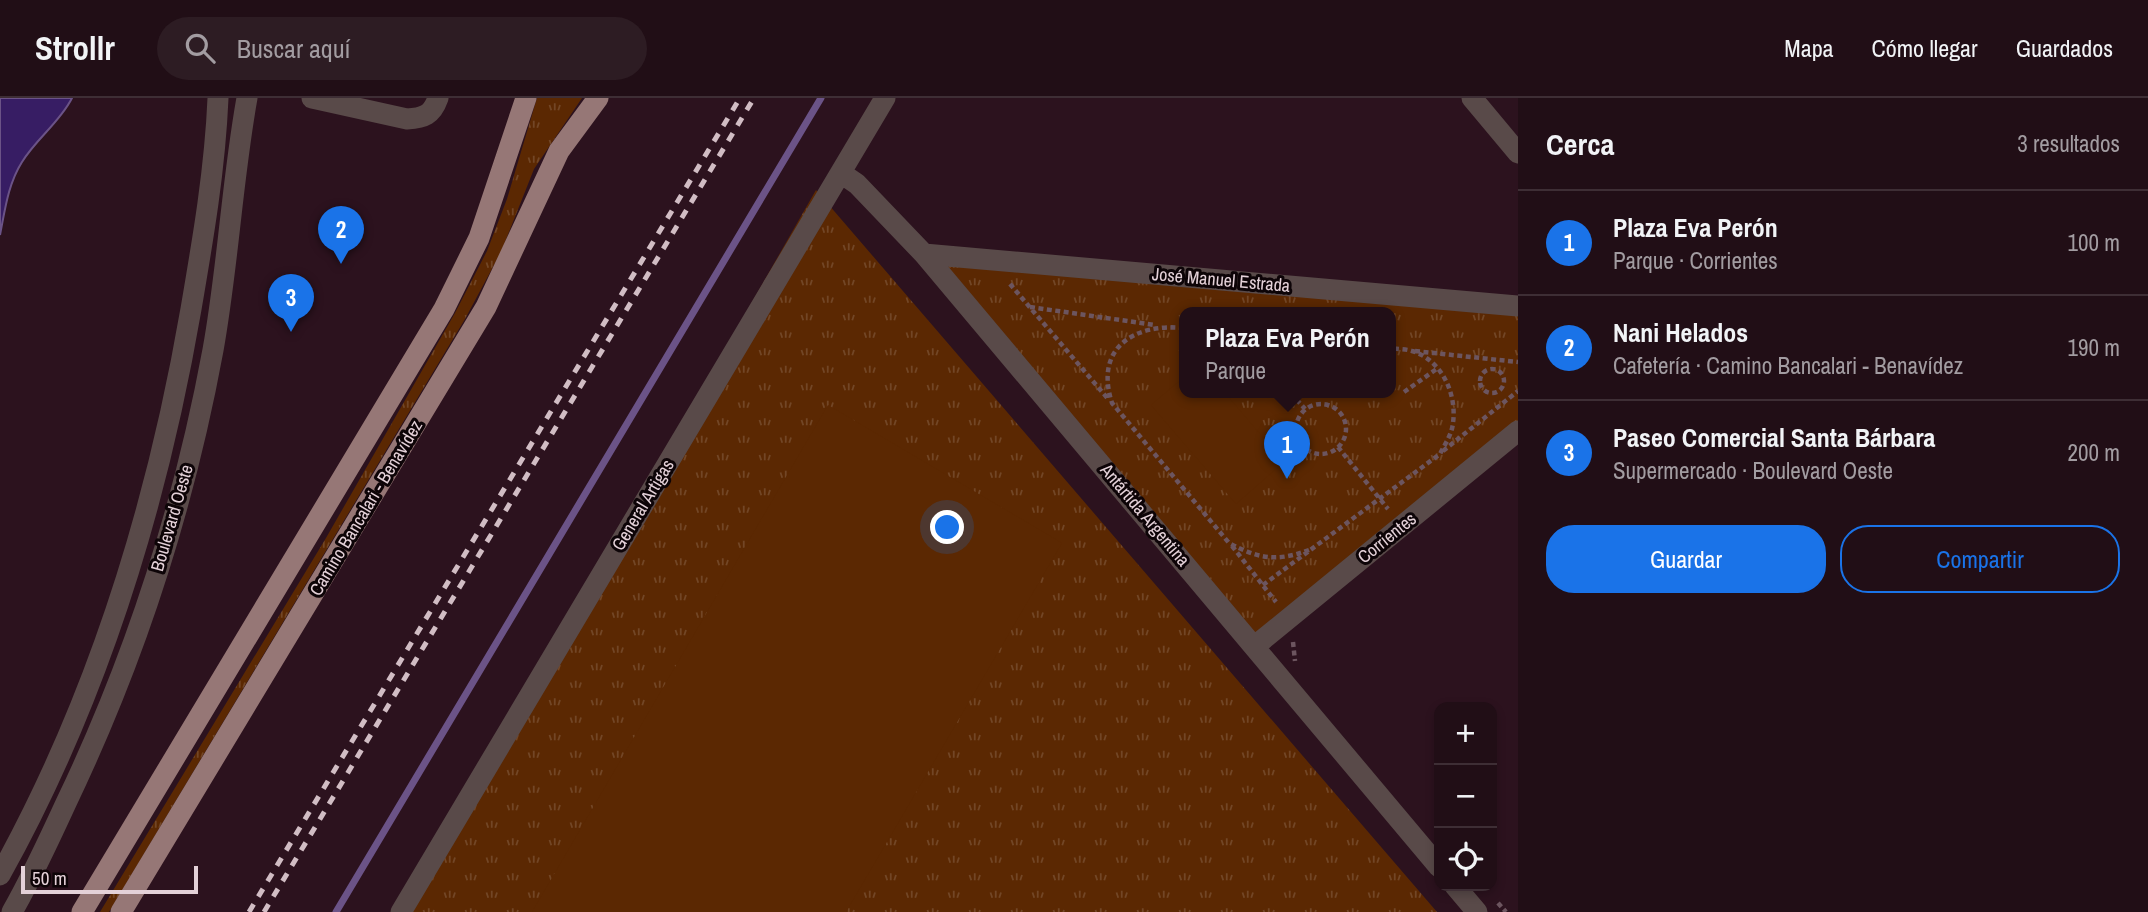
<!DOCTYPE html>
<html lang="es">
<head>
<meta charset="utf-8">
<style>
  :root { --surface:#210e16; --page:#2d1c23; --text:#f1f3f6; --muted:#a29ca1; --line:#3e2e35; --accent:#1a73e8 }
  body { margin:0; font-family:"Archivo Narrow",sans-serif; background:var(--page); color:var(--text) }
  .controls { position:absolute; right:21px; bottom:21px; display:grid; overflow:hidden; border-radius:14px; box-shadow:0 4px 10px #0003 }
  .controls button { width:63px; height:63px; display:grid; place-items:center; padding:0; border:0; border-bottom:2px solid var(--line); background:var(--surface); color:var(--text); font:35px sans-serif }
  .scale { position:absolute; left:21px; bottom:18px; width:177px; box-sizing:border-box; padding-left:7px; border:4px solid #e4d1d8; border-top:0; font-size:19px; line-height:24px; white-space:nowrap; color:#e4d1d8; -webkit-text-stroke:5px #0d0407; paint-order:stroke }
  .you { position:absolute; left:948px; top:430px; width:24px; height:24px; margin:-18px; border:5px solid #fff; border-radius:50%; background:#1a73e8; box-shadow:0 0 0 10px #1a73e833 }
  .badge { display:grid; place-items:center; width:46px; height:46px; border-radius:50%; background:var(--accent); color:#fff; font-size:23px; font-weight:700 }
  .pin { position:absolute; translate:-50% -58px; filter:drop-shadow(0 2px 4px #0008) }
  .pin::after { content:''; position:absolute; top:37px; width:24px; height:21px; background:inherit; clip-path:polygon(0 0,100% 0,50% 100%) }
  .popup { position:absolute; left:1179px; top:209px; width:217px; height:91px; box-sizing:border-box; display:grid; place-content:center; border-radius:14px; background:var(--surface); filter:drop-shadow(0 2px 5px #0005); font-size:23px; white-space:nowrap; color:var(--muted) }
  .popup b { font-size:26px; color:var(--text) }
  .popup::after { content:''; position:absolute; left:50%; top:100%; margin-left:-14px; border:14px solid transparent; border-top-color:var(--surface) }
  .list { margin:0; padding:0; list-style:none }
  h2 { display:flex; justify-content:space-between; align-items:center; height:91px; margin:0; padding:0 28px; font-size:30px }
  h2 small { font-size:23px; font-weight:400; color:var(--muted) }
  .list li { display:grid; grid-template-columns:46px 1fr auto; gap:21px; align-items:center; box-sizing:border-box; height:105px; padding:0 28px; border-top:2px solid var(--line) }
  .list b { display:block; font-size:26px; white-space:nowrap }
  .list p { margin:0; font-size:23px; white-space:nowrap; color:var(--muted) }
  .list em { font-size:23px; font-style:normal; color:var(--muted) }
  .actions { display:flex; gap:14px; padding:21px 28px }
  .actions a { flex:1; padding:16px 0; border:2px solid var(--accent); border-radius:28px; text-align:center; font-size:24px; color:var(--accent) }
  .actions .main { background:var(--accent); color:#fff }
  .icon { flex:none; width:38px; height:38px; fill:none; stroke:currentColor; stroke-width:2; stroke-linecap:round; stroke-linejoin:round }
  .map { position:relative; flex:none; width:1518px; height:814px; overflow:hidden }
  header { display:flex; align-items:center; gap:42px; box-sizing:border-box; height:98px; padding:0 35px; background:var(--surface); border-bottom:2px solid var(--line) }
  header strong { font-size:33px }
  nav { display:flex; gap:38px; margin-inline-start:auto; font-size:24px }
  .search { width:490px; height:63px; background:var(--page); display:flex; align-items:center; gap:18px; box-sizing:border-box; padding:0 24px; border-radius:38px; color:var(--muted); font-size:26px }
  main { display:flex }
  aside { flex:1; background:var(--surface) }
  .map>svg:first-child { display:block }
  .grass { fill:url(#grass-tufts); fill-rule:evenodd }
  .garden { fill:#5b2802 }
  .water { fill:#371d64; stroke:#6b5387; stroke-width:2 }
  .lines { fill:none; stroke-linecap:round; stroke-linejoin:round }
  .stream { stroke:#6b5387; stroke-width:7 }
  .path { stroke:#6c555f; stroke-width:4.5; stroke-dasharray:5 3.5; stroke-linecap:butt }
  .minor { stroke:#594a49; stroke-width:21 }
  .major { stroke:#967776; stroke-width:21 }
  .rail { stroke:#d1bdc4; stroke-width:5; stroke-dasharray:9 9; stroke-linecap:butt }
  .labels { text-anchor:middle; stroke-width:6; stroke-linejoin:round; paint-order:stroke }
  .street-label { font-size:18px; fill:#e4d1d8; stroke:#0d0407 }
</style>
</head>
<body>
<header>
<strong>Strollr</strong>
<div class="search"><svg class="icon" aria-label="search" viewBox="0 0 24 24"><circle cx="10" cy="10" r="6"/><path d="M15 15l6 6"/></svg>Buscar aquí</div>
<nav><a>Mapa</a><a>Cómo llegar</a><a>Guardados</a></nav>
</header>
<main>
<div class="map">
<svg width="1518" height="814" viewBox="0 0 1518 814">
  <defs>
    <pattern id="grass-tufts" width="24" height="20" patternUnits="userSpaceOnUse" patternTransform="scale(1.75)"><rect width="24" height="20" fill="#5b2802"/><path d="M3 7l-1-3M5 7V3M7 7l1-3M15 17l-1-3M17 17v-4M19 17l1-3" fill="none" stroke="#724626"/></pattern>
  </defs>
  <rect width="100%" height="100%" fill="#2c121e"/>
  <path class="grass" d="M537,0H582L534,71L501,154L465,221L109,814H100L326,440L455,215L487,153L507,101Z
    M816,92L1437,814H404Z
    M924,156L1518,208V333L1255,548ZM1184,215H1390V295H1184Z"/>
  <path class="garden" d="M1184,279V295H1225L1284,364L1236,406L1151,307Z
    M828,307L1062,445L846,814H532Z"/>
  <path class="water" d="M0,0H72C60,24 36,41 22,64C8,86 5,112 0,137Z"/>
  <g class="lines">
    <path class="stream" d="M336,814L821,0"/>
    <path class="path" d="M1010,186L1109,302
      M1030,209L1155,227
      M1184,230C1134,225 1094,250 1112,305L1229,445C1259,461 1277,464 1309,452
      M1415,253L1518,264
      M1480 283a12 12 0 1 1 24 0a12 12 0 1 1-24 0Z
      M1404,294L1438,270
      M1291,295L1305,311
      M1296 331a25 25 0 1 1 50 0a25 25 0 1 1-50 0Z
      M1338,349L1388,411
      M1443,353L1518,293
      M1281,361L1301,347
      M1232,448L1276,504
      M1263,487L1440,356C1445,346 1452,336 1453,325C1457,296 1442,262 1412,253C1406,251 1397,251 1390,250
      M1293,544L1295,563
      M1498,805L1506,814"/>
    <path class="minor" d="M312,0L407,21C424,20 432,17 438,0
      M1472,0L1518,55
      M841,75L857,86L924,156L1439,769
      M924,156L1518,208
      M1255,548L1518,333
      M0,777C98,601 157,408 191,211C203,141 215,71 218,0
      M1455,788L1477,814
      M12,814C32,779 49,742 66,705C135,561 184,409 213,252C228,169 232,83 247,0
      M401,814L885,0"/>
    <path class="major" d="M82,814L444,211L479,140L526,0
      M121,814L486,209L559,53L598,0"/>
    <path class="rail" d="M249,814L740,0
      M264,814L754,0"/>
  </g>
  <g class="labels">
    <g class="street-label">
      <text transform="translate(1221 182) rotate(5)" y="6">José Manuel Estrada</text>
      <text transform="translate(643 407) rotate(-59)" y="6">General Artigas</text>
      <text transform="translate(366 410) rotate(-59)" y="6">Camino Bancalari - Benavídez</text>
      <text transform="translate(1145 417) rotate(50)" y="6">Antártida Argentina</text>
      <text transform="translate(172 420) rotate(-74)" y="6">Boulevard Oeste</text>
      <text transform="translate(1387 440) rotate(-39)" y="6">Corrientes</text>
    </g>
  </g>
</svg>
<div class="controls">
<button>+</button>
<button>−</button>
<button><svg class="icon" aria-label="locate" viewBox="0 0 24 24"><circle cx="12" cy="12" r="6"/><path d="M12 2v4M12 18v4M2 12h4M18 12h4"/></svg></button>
</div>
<div class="scale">50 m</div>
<div class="you"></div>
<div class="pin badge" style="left:1287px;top:381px">1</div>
<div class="popup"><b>Plaza Eva Perón</b>Parque</div>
<div class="pin badge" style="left:341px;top:166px">2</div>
<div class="pin badge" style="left:291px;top:234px">3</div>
</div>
<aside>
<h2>Cerca<small>3 resultados</small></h2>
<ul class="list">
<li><span class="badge">1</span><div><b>Plaza Eva Perón</b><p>Parque · Corrientes</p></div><em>100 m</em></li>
<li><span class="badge">2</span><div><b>Nani Helados</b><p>Cafetería · Camino Bancalari - Benavídez</p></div><em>190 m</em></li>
<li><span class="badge">3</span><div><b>Paseo Comercial Santa Bárbara</b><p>Supermercado · Boulevard Oeste</p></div><em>200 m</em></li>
</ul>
<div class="actions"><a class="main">Guardar</a><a>Compartir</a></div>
</aside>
</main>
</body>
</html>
